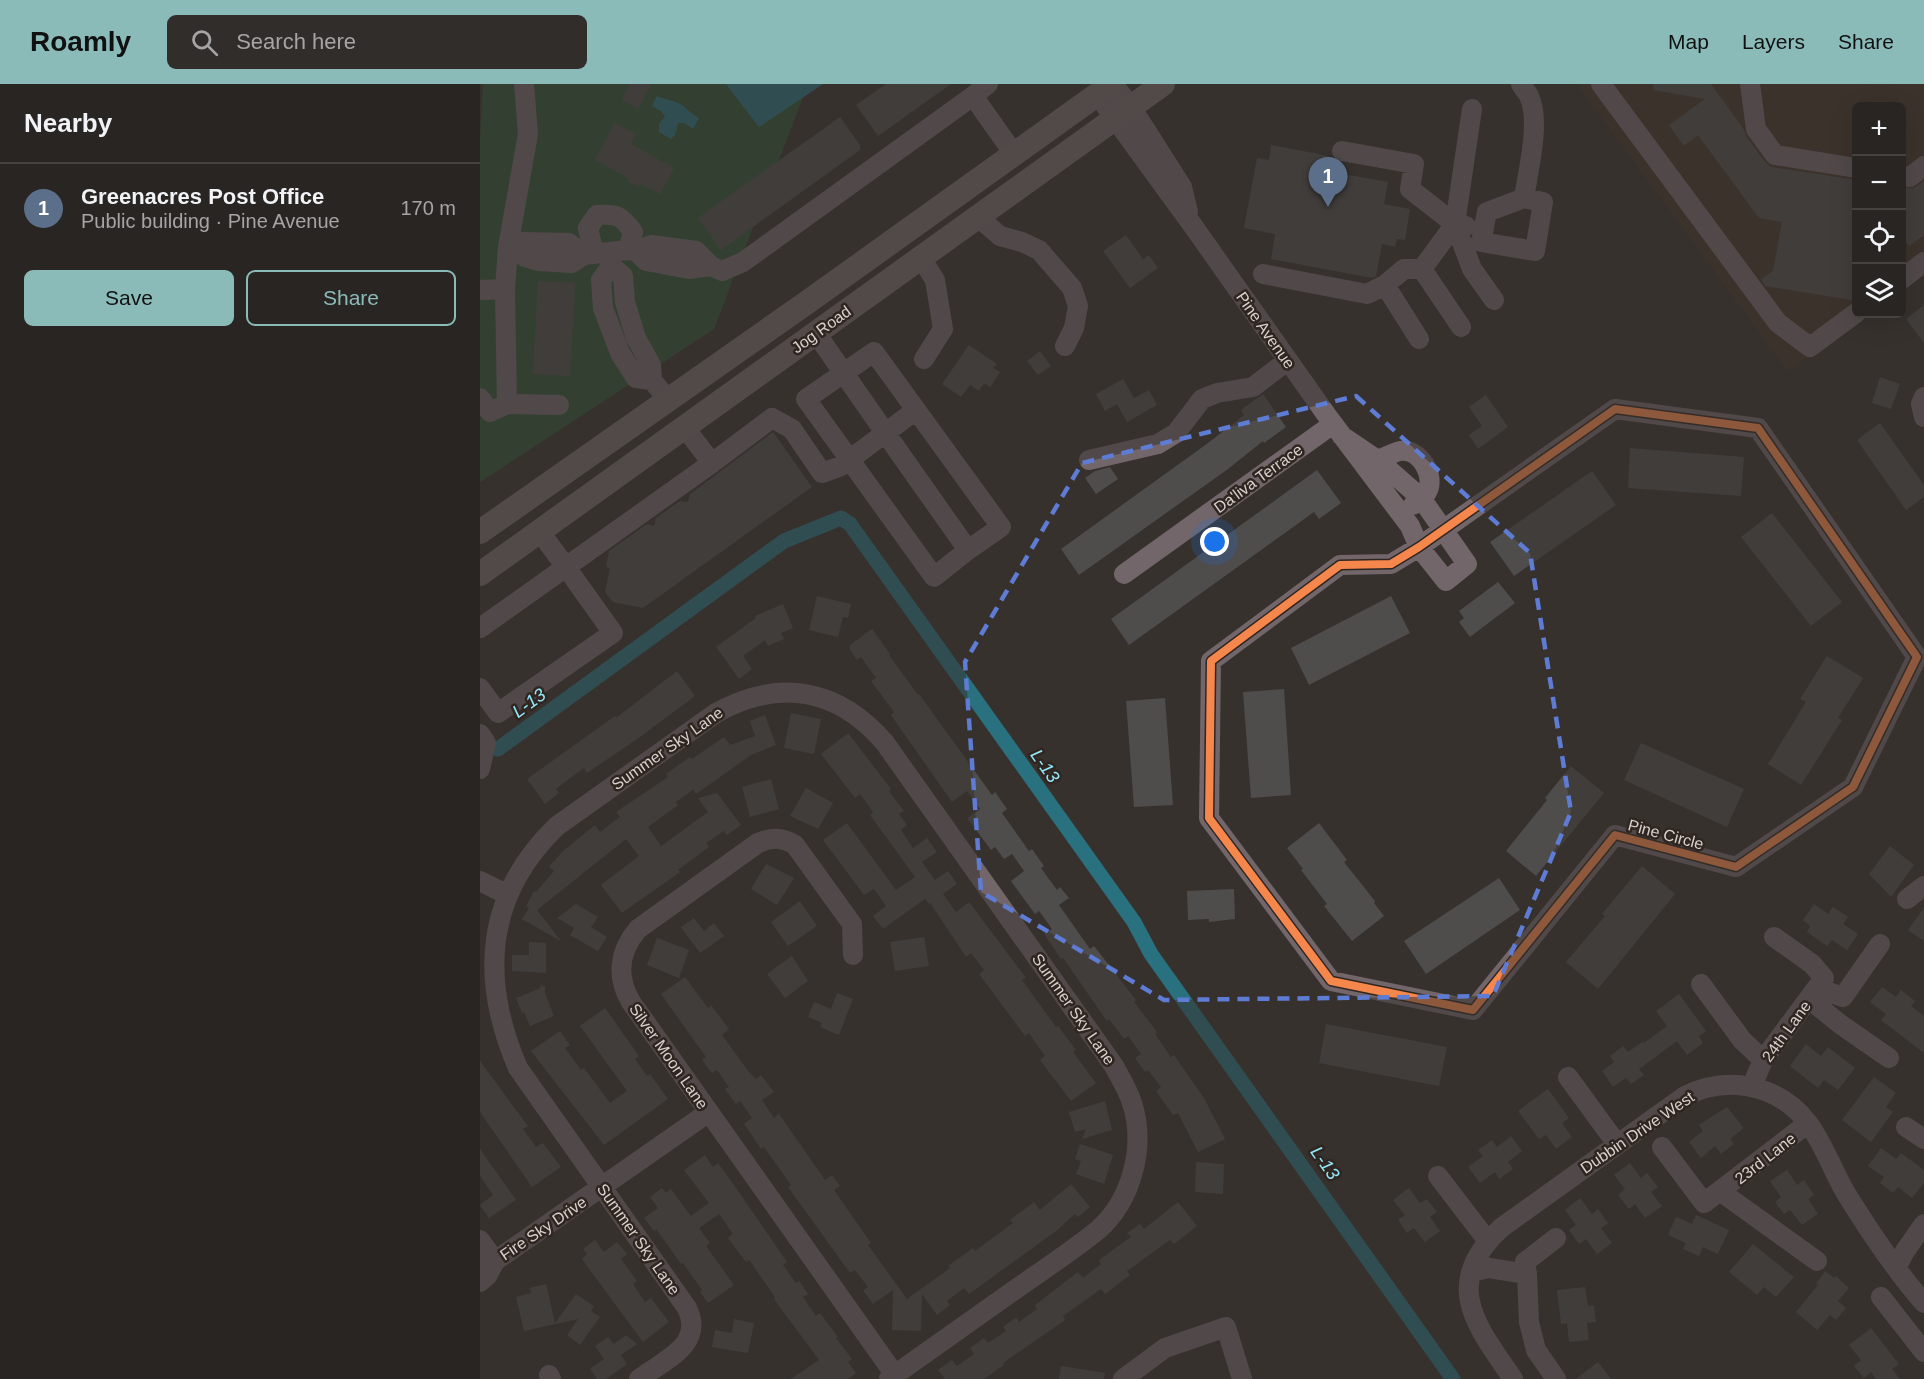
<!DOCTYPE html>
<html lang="en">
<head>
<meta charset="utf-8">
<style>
  :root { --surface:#292522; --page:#312d2a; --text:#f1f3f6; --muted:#a5a5a5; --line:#454240; --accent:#8bbbb9 }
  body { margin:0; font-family:Helvetica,sans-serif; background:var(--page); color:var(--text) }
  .controls { position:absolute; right:18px; top:18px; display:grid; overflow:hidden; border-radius:9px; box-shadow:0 6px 24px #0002 }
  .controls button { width:54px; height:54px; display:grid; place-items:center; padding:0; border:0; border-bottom:2px solid var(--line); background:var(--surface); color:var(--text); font:30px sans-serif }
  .you { position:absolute; left:735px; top:458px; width:21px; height:21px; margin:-15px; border:4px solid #fff; border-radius:50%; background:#1a73e8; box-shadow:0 0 0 9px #1a73e833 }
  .badge { display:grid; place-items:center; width:39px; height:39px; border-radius:50%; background:var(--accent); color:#fff; font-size:20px; font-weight:700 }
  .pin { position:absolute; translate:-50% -50px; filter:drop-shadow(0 2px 3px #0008) }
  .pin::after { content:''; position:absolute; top:32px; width:21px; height:18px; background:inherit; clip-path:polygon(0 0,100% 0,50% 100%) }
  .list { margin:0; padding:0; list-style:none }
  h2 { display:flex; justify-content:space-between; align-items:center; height:78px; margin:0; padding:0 24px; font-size:26px }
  h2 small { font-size:20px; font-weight:400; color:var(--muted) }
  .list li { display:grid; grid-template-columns:39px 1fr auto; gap:18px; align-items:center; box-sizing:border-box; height:90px; padding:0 24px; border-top:2px solid var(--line) }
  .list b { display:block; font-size:22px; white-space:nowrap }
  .list p { margin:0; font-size:20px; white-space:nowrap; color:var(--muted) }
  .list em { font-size:20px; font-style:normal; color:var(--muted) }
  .actions { display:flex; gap:12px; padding:18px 24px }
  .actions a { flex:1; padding:14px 0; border:2px solid var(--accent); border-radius:9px; text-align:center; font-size:21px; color:var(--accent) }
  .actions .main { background:var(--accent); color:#111 }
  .icon { flex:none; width:33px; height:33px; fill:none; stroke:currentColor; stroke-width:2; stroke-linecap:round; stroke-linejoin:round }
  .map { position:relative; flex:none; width:1444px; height:1295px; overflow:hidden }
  header { display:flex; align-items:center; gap:36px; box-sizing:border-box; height:84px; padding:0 30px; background:var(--accent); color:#111 }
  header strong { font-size:28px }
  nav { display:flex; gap:33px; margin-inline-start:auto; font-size:21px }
  .search { width:420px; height:54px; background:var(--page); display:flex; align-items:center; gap:15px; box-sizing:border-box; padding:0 21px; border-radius:9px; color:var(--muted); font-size:22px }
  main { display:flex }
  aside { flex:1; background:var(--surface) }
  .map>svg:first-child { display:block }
  .built { fill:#43342c }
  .green { fill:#2f5335 }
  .water { fill:#29717e }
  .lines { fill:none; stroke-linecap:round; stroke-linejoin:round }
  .canal { stroke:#29717e; stroke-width:15 }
  .building { fill:#4f4c4c }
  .minor { stroke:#72666a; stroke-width:20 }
  .major { stroke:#73666a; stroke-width:24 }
  .cycleway-casing { stroke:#302621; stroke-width:11 }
  .cycleway { stroke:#f5874c; stroke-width:8 }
  .marked { fill:none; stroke:#5e7cd4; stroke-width:4.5; stroke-dasharray:12 8; stroke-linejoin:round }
  .labels { text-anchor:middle; stroke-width:5; stroke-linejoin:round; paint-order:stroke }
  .street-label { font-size:16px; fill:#d7d0cc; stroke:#302621 }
  .water-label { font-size:18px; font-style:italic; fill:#92e8fa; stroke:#302621 }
</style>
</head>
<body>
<header>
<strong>Roamly</strong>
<div class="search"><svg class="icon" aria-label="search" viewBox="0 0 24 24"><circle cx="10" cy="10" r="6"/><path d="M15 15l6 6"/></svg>Search here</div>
<nav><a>Map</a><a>Layers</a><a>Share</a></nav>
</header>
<main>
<aside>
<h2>Nearby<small></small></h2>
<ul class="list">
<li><span class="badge" style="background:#5c6f8a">1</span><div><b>Greenacres Post Office</b><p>Public building · Pine Avenue</p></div><em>170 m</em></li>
</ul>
<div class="actions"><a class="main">Save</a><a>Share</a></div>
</aside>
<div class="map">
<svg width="1444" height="1295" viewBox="0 0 1444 1295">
  <rect width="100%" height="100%" fill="#37312e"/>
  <path class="built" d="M1097,0H1444V191L1422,207V22H1376V230H1389L1308,287Z"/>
  <path class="green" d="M3,0H328L234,245L0,398V56Z"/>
  <path class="water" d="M246,0H343L279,43Z
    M177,12C184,15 199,18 202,21C208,26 212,30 219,34L213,45L204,39H198L195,51L191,55L179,48V40L185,33L182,28L172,22Z"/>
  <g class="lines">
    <path class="canal" d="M18,665L304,457L361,434L370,440L654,838L671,870L973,1295"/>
  </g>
  <path class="building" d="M150,0H171L158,25L142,16Z
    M406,0H471L398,52L376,21Z
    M1174,0H1231L1264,46L1266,52L1285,78L1291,83L1377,96V217L1285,202L1281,195L1293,187L1302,138L1279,134L1218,51L1204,62L1189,41L1225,15L1173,6Z
    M360,33L380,61V66L241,166L218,134Z
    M135,39L156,50L151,60L194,84L180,110L161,100L159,103L147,97L148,94L115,76Z
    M791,61L849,72L846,87L908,98L904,120L930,125L925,156L917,155L915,163L902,160L896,192L892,194L791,175L795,150L764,144L777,74L789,76Z
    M1444,97V151L1429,162L1425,157H1422V104H1434Z
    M646,151L663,175L669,171L678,184L650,204L623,167Z
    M58,197L95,199L90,292L53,290Z
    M1444,221V259L1426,235Z
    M489,261L517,280L513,284L520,288L510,303L504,299L499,307L490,301L481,313L462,300Z
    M560,267L571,282L558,291L547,277Z
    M1400,293L1420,300L1411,325L1392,319Z
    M643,295L654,314L669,306L677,321L647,338L637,320L625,327L616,310Z
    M783,310L806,343L784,359L783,357L748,385L599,491L581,465L728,359L764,331L761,326Z
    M1006,311L1028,343L998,365L989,351L1002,342L989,323Z
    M1400,339L1444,401V413L1426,426L1377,356Z
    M293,348L332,403L163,524L133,518L125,508L130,484L126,483L129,467L167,440L174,442L176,434L200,417L208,418L210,410Z
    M1150,364L1264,373L1261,412L1148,404Z
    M630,383L638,395L616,410L605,394L615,387Z
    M837,386L861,419L839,435L834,428L649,561L631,535Z
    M1112,387L1136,421L1034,492L1010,458Z
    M1292,429L1362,518L1331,542L1261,453Z
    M1018,498L1035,519L990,553L979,538L984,534L979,527Z
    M337,512L371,520L368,534L363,533L358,553L329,546Z
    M911,512L930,549L829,601L811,564Z
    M303,520L313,544L301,549L304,555L288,562L285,556L263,572L272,585L259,595L236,563L276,534L275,532Z
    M392,545L410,570L409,571L438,611L439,610L512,711L515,708L527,725L522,729L549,767L552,765L564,782L561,784L577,806L580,803L589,814L579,821L610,865L614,862L656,916L654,918L677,948L675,950L691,973L694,971L724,1014L745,1055L718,1068L698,1029L693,1031L676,1007L681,1003L668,986L665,988L655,974L661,970L648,952L644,955L629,935L627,937L583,874L581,875L564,850L572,845L559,827L555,830L531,797L544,787L532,770L524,775L515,763L511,766L487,734L500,725L487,707L472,718L411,631L414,628L391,597L396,594L381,573L377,576L370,566V561Z
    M1347,572L1383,594L1358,634L1362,636L1321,701L1288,680L1326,618L1320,615Z
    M197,587L215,612L160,653L107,689L104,684L86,697L76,705L79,709L65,720L47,695L135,632L136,634Z
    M804,605L811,711L771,714L763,608Z
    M685,614L693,721L654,723L646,617Z
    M311,629L341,635L334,670L304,664Z
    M285,631L296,661L271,671L216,710L213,706L196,718L198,721L168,743L181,762L228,728L218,714L237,709L261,741L247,751L244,747L226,759L229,763L198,786L200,788L142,829L121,801L159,772L146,755L57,826L81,857L42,835L49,824L46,822L54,807L56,808L74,787L69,783L83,767L115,741L120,748L140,733L136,728L188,693L186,690L210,673L212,675L244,653L250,661L275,652L270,637Z
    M368,649L411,705L409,707L424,727L419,730L427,741L421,746L433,764L447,754L457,768L442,778L455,796L468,787L477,800L463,810L476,828L489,818L546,894L542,896L576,943L578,942L596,966L593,968L616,999L591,1017L560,976L565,972L549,949L545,952L499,890L504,886L491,869L486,873L450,819L449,820L445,815L403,845L393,832L406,822L394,805L384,811L343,756L367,739L416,806L435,793L390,731L393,728L380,710L375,714L341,670Z
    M1161,659L1264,705L1247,743L1144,696Z
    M1091,682L1124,709L1056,792L1026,767L1067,716L1065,714Z
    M291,695L299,725L270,733L262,703Z
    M326,704L353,719L338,745L310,732Z
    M839,739L867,776L864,778L895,817L894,819L904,832L872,857L844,822L847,820L821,786L823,785L807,764Z
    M1410,762L1434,781L1411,813L1389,790Z
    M286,780L314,794L297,821L271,805Z
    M1162,782L1195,810L1118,905L1086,878L1125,832L1122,830Z
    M1019,794L1040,826L946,890L924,857Z
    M754,805L755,835L729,838V835L708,836L707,807Z
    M320,817L337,842L308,862L291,838Z
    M96,820L118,833L111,843L127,853L118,867L90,851L94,844L77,834Z
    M1334,820L1348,830L1353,823L1368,833L1363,840L1378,850L1367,866L1352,856L1347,862L1327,848L1330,842L1323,836Z
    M1444,824V857L1428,846Z
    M214,834L224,847L234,839L244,852L220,869L201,843Z
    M444,853L449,882L415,887L410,858Z
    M177,854L209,866L199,894L167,881Z
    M49,858L66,859V889L32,887V871H49Z
    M312,872L328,897L305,914L287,890Z
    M205,893L228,924L231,921L249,945L242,951L269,988L276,995L281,991L294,1008L282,1016L294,1034L299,1030L345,1096L352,1091L360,1102L354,1106L391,1159L388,1161L427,1215L470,1184L468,1182L493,1164L495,1167L533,1139L530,1136L554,1118L560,1126L591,1100L610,1123L598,1133L595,1130L576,1147L489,1210L484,1204L467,1217L470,1221L457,1231L442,1210L441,1247L412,1246L413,1206L393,1220L383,1206L388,1203L375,1186L370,1189L308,1103L311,1101L284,1063L281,1065L264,1040L272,1034L260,1017L256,1020L245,1005L249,1003L237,986L232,989L222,976L226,973L181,910Z
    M62,900L63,903L65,902V909L74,932L50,942L44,928L42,929L36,914L59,905Z
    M1402,903L1416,913L1421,906L1435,917L1431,922L1444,932V969L1401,936L1406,930L1390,918Z
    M357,909L373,915L359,951L340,943L342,939L328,933L334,918L351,925Z
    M1199,910L1226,947L1219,952L1223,959L1207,971L1197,957L1159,985L1164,991L1151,1000L1146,994L1133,1003L1122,987L1134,978L1130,972L1143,962L1148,968L1162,958L1164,959L1187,942L1176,927Z
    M125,924L159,972L155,975L167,992L170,990L188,1015L124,1061L51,967L80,947L90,961L85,964L101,986L104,984L130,1019L147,1007L100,942Z
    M846,940L967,963L959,1002L839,979Z
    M1326,960L1341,972L1348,963L1375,984L1358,1006L1344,996L1338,1004L1310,982Z
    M0,977L48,1042L43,1045L56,1063L63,1059L81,1083L52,1103L0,1028Z
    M1394,993L1416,1009L1406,1023L1413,1028L1391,1058L1362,1036Z
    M1068,1005L1089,1034L1082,1039L1092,1053L1076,1065L1066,1051L1059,1055L1038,1027Z
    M625,1017L632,1046L602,1055L606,1045L595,1048L589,1028Z
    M1247,1023L1264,1044L1250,1055L1254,1060L1241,1070L1235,1062L1221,1074L1209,1058L1223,1047L1219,1041Z
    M1031,1052L1042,1067L1028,1078L1033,1085L1019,1095L1015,1088L1000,1099L988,1083L1003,1072L998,1066L1012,1056L1017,1063Z
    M600,1060L633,1071L624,1100L596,1090L601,1077L595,1075Z
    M1401,1064L1416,1075L1421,1069L1444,1086V1099L1432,1114L1418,1103L1413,1109L1400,1099L1404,1093L1388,1082Z
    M0,1065L36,1116L9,1134L0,1121L13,1111L0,1092Z
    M225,1071L233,1083L238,1079L254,1101L307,1178L303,1181L316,1199L319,1197L328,1210L323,1213L336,1232L340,1229L358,1253L356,1254L372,1275L368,1278L376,1289L368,1295H311L339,1276L294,1215L295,1213L269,1176L266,1178L248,1154L253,1150L239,1130L219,1144L230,1159L226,1162L254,1201L228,1219L220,1208L222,1206L203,1179L201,1180L176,1145L174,1147L164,1134L178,1124L170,1113L182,1104L186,1109L191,1105L211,1132L229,1119L204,1086Z
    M716,1078L744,1080L743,1110L715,1108Z
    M1150,1079L1161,1094L1167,1089L1178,1103L1171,1108L1182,1122L1165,1134L1155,1120L1149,1125L1138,1111L1145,1105L1134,1091Z
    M1307,1086L1317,1101L1324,1096L1334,1111L1328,1115L1338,1130L1322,1141L1310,1126L1304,1130L1295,1118L1301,1113L1290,1097Z
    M929,1104L940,1119L947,1115L957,1128L950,1133L960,1147L945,1158L934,1144L927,1149L918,1136L925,1131L913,1116Z
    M1100,1114L1112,1130L1118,1125L1128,1139L1121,1144L1132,1159L1117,1170L1106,1155L1099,1160L1089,1146L1096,1141L1085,1126Z
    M698,1118L717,1142L694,1160L690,1156L647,1187L650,1191L625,1210L621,1205L583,1232L585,1236L523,1279L524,1281L504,1295H465L458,1286L472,1276L477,1282L494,1270L490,1264L504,1254L508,1259L526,1247L523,1243L536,1233L539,1238L557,1225L555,1221L598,1188L603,1194L621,1180L619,1176L651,1153L647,1149L660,1140L664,1145Z
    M1216,1131L1249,1146L1238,1170L1223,1163L1219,1172L1203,1165L1206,1159L1188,1151L1196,1133L1212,1140Z
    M115,1156L124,1168L137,1158L147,1170L141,1175L157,1197L153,1200L165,1218L171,1214L189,1238L163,1258L102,1175L107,1170L103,1165Z
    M1273,1160L1314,1193L1296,1213L1284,1203L1277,1211L1249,1188Z
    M1345,1187L1354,1194L1356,1192L1369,1204L1358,1217L1366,1224L1356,1236L1350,1231L1337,1246L1316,1228L1338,1201L1336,1200Z
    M66,1200L75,1239L96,1210L114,1222L111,1227L120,1233L100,1261L87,1251L98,1235L44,1247L36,1213L51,1209L50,1204Z
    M1105,1203L1108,1222L1114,1221L1116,1238L1107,1239L1109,1256L1089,1258L1087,1239L1081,1240L1077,1206Z
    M254,1235L274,1239L268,1269L232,1263L235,1246L252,1249Z
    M1391,1244L1419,1280L1412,1285L1420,1295H1396L1391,1288L1384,1294L1374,1282L1381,1276L1369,1261Z
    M146,1251L157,1260L141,1271L147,1280L126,1295H117L110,1285L124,1275L115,1262L128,1253L134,1260Z
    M1118,1278L1131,1295H1096Z
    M581,1282L625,1289L624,1295H579Z"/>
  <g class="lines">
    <path class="minor" d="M508,0L493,12L534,70
      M633,0L651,23L702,103L708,128
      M1041,0C1043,4 1047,8 1049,12C1061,37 1048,87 1044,114
      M1121,0L1298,239L1330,263L1376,229
      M1270,0L1276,45L1295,71L1376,84
      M617,10L711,139L848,333L930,442L939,463L966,497L987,480L941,414L899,377L862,352
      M862,67L934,80L930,105L975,140L992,185L1014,216
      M1422,92L1430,93L1444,82
      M1044,114L1063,118L1055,167L1001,158L1007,128Z
      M498,133L520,152L542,158L559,166L592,204L598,222L594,244L585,262
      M975,140L942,185L981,243
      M986,142L975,140L992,25
      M28,163L35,165L45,173L58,177L92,179L104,171L148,166L156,167L171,161L216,167L231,182L242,187L263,178L493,12
      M35,165L43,158L89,159L104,171
      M156,167L166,177L209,185L231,182
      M114,170L108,144L117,131C137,130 141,131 153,148L148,166
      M441,174L455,196L463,245L444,275
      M783,190L887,210L905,201
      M1422,195L1444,178
      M0,206L25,205
      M336,249C386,322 437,394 488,466L521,443L394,268L326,315L454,493L488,466
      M939,255L905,201L924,185H942
      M172,296L156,294L140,269L123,224L121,196L131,182L143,192L145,218L156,254L171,281L172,296L188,316
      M1444,313L1441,320L1444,333
      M0,314L10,328L27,320L25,205L28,163L48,50L44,0
      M27,320L79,321
      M1135,325L1278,344L1437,573L1373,703L1256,783L1135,751L993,926L851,897L729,734L731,577L860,481L911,480L939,463Z
      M205,344L232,379L292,334L312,345L342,389L361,382L436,326
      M609,376L678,360L696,349L722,315L737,309L773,303L807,277
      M889,380C897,377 914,368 920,367C940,364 956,392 947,408C944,413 937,417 933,421
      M60,448L86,483L232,379
      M644,490L853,340
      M0,544L86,483L133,549L18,629L0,604
      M0,650L6,659L0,685
      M0,797L26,810
      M1427,815L1444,802
      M373,871L372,840L315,761C302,753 292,753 278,759L158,845C139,867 136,893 151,918L415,1291
      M1221,900L1262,956L1283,976
      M1337,904L1363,913L1400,860
      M1329,915L1360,940L1409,974
      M1088,993L1137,1060
      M1272,1002L1283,976L1344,894L1332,880L1294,853
      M1426,1043L1444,1055
      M1182,1063L1224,1119L1328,1039
      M958,1092L1007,1156
      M1241,1108L1337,1177
      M0,1156L15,1177
      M0,1181L15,1177L229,1028
      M1416,1184L1425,1167L1444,1140
      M991,1188L1009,1184L1047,1190L1049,1238L1056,1266L1076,1295
      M1047,1190L1045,1178L1076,1154
      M0,1198L7,1192L15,1177
      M1401,1213L1444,1268
      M69,1291L71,1295
      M159,1295C184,1276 225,1261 207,1224L38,984C0,896 4,812 77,742L236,629C299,594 358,604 405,659L634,982C641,995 648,1006 652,1019C666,1062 652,1116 618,1146C592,1167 563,1186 536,1205C494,1235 452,1265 409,1295
      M643,1295L685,1264L746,1243L762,1295
      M1033,1295C996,1241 961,1200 1021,1144L1205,1012C1247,991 1298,1000 1328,1039C1344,1060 1353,1088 1367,1111C1390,1148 1415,1186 1444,1219"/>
    <path class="major" d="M0,448L329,217L632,0
      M0,490L683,0"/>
    <defs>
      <path id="cycleway" d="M1135,325L1278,344L1437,573L1373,703L1256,783L1135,751L993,926L851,897L729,734L731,577L860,481L911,480L939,463Z"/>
    </defs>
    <use href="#cycleway" class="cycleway-casing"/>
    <use href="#cycleway" class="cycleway"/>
  </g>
  <path d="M0 0H1444V1295H0ZM876,312L1050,469L1091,728L1013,912L684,916L501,808L485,578L602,379Z" fill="#37312e" fill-opacity=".55" fill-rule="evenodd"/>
  <path class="marked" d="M876,312L1050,469L1091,728L1013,912L684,916L501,808L485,578L602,379Z"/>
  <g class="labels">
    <g class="street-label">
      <text transform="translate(341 245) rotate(-36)" y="6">Jog Road</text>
      <text transform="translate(786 246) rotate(55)" y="6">Pine Avenue</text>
      <text transform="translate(778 394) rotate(-36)" y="6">Da'liva Terrace</text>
      <text transform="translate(187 664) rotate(-35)" y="6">Summer Sky Lane</text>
      <text transform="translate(1186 750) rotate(15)" y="6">Pine Circle</text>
      <text transform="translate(594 925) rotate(55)" y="6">Summer Sky Lane</text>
      <text transform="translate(1306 947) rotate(-54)" y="6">24th Lane</text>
      <text transform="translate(189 972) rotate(55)" y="6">Silver Moon Lane</text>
      <text transform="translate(1157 1048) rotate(-34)" y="6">Dubbin Drive West</text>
      <text transform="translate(1285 1074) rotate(-38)" y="6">23rd Lane</text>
      <text transform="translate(63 1144) rotate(-34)" y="6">Fire Sky Drive</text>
      <text transform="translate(159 1155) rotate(55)" y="6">Summer Sky Lane</text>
    </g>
    <g class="water-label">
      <text transform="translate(49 619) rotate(-36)" y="6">L-13</text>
      <text transform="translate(565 682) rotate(55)" y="6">L-13</text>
      <text transform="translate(845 1079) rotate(55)" y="6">L-13</text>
    </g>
  </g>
</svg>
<div class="controls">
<button>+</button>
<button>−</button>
<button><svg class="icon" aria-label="locate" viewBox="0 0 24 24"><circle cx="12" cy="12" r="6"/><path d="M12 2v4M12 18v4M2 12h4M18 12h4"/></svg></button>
<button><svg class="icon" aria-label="layers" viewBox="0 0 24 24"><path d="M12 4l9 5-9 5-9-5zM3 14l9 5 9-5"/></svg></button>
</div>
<div class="you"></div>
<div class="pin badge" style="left:848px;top:123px;background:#5c6f8a">1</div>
</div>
</main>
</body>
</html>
